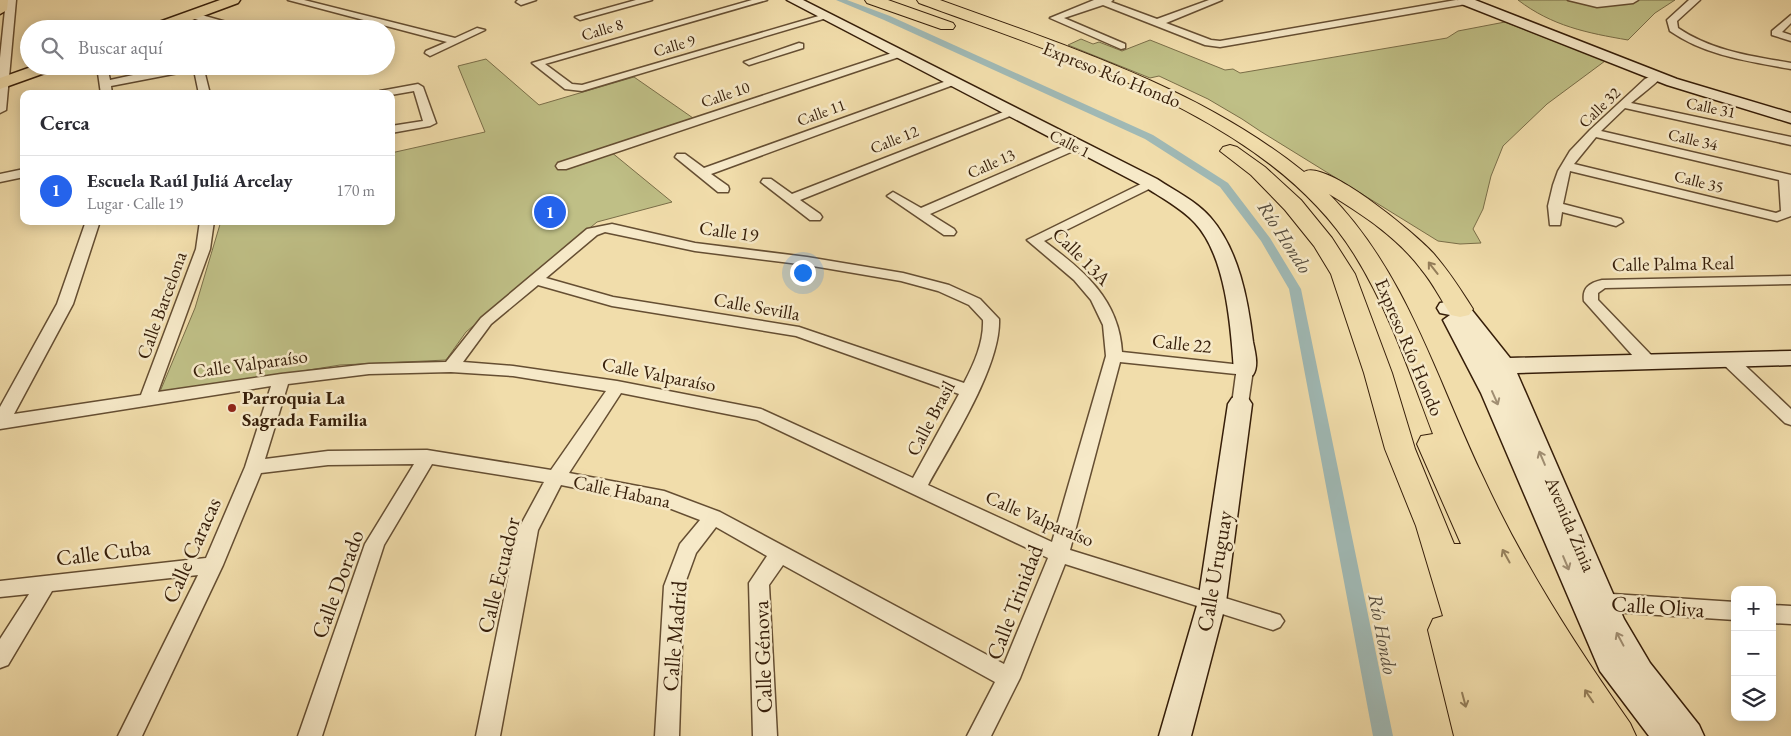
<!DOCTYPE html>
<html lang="es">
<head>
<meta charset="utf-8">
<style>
  :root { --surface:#fff; --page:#f2f2f3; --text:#2b2b33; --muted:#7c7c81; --line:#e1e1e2; --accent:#2563eb }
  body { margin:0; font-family:"EB Garamond",serif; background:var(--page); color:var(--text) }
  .controls { position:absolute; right:15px; bottom:15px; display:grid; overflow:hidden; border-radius:10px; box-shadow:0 2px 12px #0003 }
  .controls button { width:45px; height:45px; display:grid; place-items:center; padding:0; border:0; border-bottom:1px solid var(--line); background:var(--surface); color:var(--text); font:25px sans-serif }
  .you { position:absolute; left:802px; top:272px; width:18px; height:18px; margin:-12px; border:4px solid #fff; border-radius:50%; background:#1a73e8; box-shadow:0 0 0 8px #1a73e833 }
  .badge { display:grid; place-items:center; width:32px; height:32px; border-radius:50%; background:var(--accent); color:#fff; font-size:16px; font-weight:700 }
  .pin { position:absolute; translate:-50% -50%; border:2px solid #fff; box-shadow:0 1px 5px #0006 }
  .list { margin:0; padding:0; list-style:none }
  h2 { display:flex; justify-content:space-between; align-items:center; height:65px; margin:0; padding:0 20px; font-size:21px }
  h2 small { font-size:16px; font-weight:400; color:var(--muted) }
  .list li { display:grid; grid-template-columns:32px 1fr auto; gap:15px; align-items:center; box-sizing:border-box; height:70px; padding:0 20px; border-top:1px solid var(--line) }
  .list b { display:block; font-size:19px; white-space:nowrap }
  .list p { margin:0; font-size:16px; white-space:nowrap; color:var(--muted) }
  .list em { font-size:16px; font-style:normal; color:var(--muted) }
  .icon { flex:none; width:28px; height:28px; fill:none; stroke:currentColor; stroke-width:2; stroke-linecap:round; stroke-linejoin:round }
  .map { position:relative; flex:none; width:1791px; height:736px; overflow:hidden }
  .search { position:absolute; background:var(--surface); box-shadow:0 2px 12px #0003; left:20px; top:20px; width:375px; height:55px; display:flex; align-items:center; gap:12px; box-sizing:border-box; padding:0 18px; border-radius:28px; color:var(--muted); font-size:19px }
  .panel { position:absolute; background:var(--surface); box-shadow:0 2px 12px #0003; left:20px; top:90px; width:375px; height:135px; border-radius:10px }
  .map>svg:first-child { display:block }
  .green { fill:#bfbf86; stroke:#7a6e48 }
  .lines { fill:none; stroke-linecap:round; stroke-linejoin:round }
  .canal { fill:#a0b9b5; fill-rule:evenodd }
  .street-casing { stroke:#654e32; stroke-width:3 }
  .secondary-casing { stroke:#361e09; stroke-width:3 }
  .primary-casing { stroke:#361e09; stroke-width:3 }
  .highway-casing { stroke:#361e09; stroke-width:2 }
  .street { fill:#f6e9c8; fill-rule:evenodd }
  .secondary { fill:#f6e9c8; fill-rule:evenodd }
  .primary { fill:#f1ddab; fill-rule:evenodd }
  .highway { fill:#f1ddab; fill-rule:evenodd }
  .oneway { stroke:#947e5a }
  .oneway2 { stroke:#a08e72 }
  .poi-dot { fill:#8f2418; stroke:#f6e9c8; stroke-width:2 }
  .labels { text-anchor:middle; stroke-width:5; stroke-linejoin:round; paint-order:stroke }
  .far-street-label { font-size:16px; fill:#361e09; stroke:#f6e9c8 }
  .street-label { font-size:19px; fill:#361e09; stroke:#f6e9c8 }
  .poi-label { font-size:19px; font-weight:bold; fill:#361e09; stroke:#f6e9c8; text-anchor:start }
  .water-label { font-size:20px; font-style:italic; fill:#564c3d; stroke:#f6e9c8 }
  .near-street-label { font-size:22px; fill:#361e09; stroke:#f6e9c8 }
</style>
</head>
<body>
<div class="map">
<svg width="1791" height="736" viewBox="0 0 1791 736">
  <rect width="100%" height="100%" fill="#f1ddab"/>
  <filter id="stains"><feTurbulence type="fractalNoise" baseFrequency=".004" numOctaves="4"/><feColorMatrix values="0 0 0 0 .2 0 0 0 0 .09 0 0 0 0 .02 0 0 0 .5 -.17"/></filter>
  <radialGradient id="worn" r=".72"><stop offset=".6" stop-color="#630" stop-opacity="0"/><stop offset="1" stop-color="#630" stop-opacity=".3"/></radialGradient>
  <path class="green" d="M1518,0H1675L1655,13L1628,40C1587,33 1552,26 1518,0Z
    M1505,22L1605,61L1547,104L1503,146L1491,176L1483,209L1473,229L1481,243L1460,244L1438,241L1260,131L1242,119L1208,99L1159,76L1150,78L1068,45L1081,39L1093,44L1099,42L1122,51L1150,40L1225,70L1233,69L1240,73L1447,38L1458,31Z
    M486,59L539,105L634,77L693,118L605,147L672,202L597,222L466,332L446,360L340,365L159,394L195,308L221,221H391V153L485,132L458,66Z"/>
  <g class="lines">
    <path class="canal" d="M836,0H847L890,16L1153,135L1228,183L1270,238L1301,289L1393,736H1373L1289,289L1261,241L1220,187L1145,139L884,20Z"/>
    <defs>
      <path id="street" d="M6,0H16L6,110L0,113V58Z
        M288,0H304L455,38L477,28L485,30L430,56L425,53L426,51L447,42Z
        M518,0H536L521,5L516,2Z
        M636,0H652L580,20L575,17Z
        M752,0H767L545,64L572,84L582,85L822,15L830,17L582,91L565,89L532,63Z
        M1094,0H1113L1111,2L1157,19L1209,0H1222L1166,23L1211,40L1220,41L1456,0L1471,1L1466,4L1220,47L1205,45L1103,5L1064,18L1125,44V48L1121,49L1050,18Z
        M1568,0H1638L1633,3L1597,7Z
        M1689,0H1700L1677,21L1678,28C1712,51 1751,56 1791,63V69C1748,61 1706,56 1670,31L1667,20Z
        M191,12L244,27L246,29H229L188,17V13Z
        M1791,15V23L1782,32L1791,35V41L1772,35V31Z
        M799,43L803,44V48L749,65L744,62Z
        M898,51L903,54L902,56L566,169H558L556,166L558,163Z
        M97,66H107L110,80L175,66H203L210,94H199L194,70L111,86L112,94H101Z
        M1658,73L1663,76C1654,85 1642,94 1631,103L1791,137V145L1625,108L1601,131L1791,175V216L1777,221L1570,171L1563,204L1621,219L1623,222L1616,226L1562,212L1560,225H1550L1548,206L1553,185L1558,171L1570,151L1590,130L1645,79ZM1596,137L1779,180L1781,211L1776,213L1574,164Z
        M952,79L957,82L956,84L711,174L728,186L729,189L728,192H718L675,157L677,154H685L704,168Z
        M418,84L423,87L436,123L430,126L391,133V126L423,121L414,91L391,95L375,94L380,91Z
        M1011,109L1017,112L1015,114L800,200L820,214L822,217L820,220H810L761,182L763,179H771L792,194Z
        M1076,141L1082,145L1080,148L930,214L954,229L956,232L954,235H944L887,196L893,192L921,208Z
        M24,169V177L0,182V174Z
        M1151,179L1157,183L1155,186L1044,241C1083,270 1119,299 1122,352L1251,366L1253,370L1248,404L1246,408H1234L1232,404L1236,374L1120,362L1070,550L1280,615L1284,621L1280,627L1273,630L1065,564L1020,678L991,736H967L995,682L783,565L769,585L777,736H753L749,583L767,556L716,527L696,553L684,586L679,736H655L664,586L680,544L700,520L661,505L561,485L538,530L500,736H476L518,530L544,482L432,464L384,545L322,736H298L365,544L414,464L328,465L261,473L223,565L142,736H118L198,575L52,591L8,665L0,668V639L29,594L0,597V581L206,558L245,467L271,386L0,429V407L57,304L86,221H100L73,304L14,414L141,395L196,249L200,221H214L210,249L158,392L281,374L369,364L446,362L481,318L587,229L612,224L695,243L807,257L903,273L949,285L980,299L999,319C1001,366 951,443 928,485L1052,542L1106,356L1103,325L1091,300L1074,280L1027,240ZM605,232L695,251L807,265L901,281L938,291L969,305L983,320C984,342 974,364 964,383L799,327L613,297L546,278L597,235ZM538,285L612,306L796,336L959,394L913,478L761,409L617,381L513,366L463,362L491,324ZM451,372L513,376L606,391L551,470L427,450L328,451L265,459L288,384L369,374ZM621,393L757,420L1048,558L1004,664L720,512L664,491L569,473Z
        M1791,276V284L1605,288L1598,293V300L1653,357L1655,361L1653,365H1641L1584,301C1582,288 1589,283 1602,280Z
        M1728,354L1734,355L1791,409V425L1785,423L1722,363L1720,359L1722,355Z
        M1597,593L1735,602V620L1597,611L1590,608L1587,602L1590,596Z
        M1772,605L1791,606V624L1772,623Z"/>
      <path id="secondary" d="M787,0H803L1157,179C1175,191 1196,201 1210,217C1239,250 1248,300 1253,342C1255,352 1259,366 1253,375L1245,377L1237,375L1234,370C1231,327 1226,256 1195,223C1181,208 1162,198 1145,187Z
        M1458,0H1475L1677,79L1791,113V123L1667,85L1459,3Z
        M1447,302L1467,304L1510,358L1791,351V365L1517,373L1624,619L1650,663L1699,725L1704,736H1649L1600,671L1481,393L1443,320L1450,315L1440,313L1437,308L1440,303Z
        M1240,396L1248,398L1252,404L1226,602L1191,736H1159L1198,602L1228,404L1232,398Z"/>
      <path id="primary" d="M0,0H8L7,10L0,14Z
        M220,0H240L238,3L168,29H146L148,26Z
        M34,66H58L56,69L0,89V78Z"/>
      <path id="highway" d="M865,0H888L953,23L955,26L953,29H941L867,3Z
        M917,0H940C1066,46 1198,87 1304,172C1325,158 1417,235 1433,253C1448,270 1461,290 1473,309L1469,315L1460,317L1451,315C1441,300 1433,283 1421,269C1397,237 1363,215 1329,194C1407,273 1436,379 1483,477C1523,564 1575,645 1630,723L1636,736H1454L1428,630L1433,619L1443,616L1416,526L1385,449L1364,373L1331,274L1314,246L1285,210L1251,175L1220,151L1223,147L1230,145L1237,147L1265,167L1301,200L1332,238L1355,274L1392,373L1415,449L1454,544H1461L1417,444L1421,436L1433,434C1410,373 1389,310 1354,254C1268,116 1064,57 919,3Z"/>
    </defs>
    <use href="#street" class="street-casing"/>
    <use href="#secondary" class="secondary-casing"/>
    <use href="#primary" class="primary-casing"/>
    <use href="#highway" class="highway-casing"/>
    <use href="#street" class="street"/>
    <use href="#secondary" class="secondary"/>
    <use href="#primary" class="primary"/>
    <use href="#highway" class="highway"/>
  </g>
  <defs><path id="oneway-shaft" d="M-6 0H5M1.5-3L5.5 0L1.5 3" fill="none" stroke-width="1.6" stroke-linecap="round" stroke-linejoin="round" transform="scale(1.25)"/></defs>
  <g class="oneway">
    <use href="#oneway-shaft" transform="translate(1433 268) rotate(-128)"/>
    <use href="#oneway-shaft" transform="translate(1506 556) rotate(-119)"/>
    <use href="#oneway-shaft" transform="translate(1589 696) rotate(-124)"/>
    <use href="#oneway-shaft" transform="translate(1464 700) rotate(75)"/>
  </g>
  <g class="oneway2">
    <use href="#oneway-shaft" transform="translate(1495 398) rotate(66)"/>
    <use href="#oneway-shaft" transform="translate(1542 458) rotate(-113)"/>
    <use href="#oneway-shaft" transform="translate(1566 563) rotate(67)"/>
    <use href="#oneway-shaft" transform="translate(1620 639) rotate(-118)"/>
  </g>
  <circle class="poi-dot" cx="232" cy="408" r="5"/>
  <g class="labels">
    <g class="far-street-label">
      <text transform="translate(602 29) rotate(-16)" y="6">Calle 8</text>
      <text transform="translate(674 45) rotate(-16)" y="6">Calle 9</text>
      <text transform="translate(725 94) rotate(-19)" y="6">Calle 10</text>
      <text transform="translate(1599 107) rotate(-44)" y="6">Calle 32</text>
      <text transform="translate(1711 107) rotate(12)" y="6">Calle 31</text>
      <text transform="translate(821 112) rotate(-20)" y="6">Calle 11</text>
      <text transform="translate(894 139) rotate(-22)" y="6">Calle 12</text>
      <text transform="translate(1693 139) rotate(13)" y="6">Calle 34</text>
      <text transform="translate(1070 143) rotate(27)" y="6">Calle 1</text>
      <text transform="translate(991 163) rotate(-24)" y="6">Calle 13</text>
      <text transform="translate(1699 181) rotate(14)" y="6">Calle 35</text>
    </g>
    <g class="street-label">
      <text transform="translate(1112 74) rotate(22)" y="7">Expreso Río Hondo</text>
      <text transform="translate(729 231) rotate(8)" y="7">Calle 19</text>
      <text transform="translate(1082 256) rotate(45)" y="7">Calle 13A</text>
      <text transform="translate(1673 263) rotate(-1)" y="7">Calle Palma Real</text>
      <text transform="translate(161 305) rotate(-70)" y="7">Calle Barcelona</text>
      <text transform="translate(757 306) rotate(10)" y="7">Calle Sevilla</text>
      <text transform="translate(1182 343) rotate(6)" y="7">Calle 22</text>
      <text transform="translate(1410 347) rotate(67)" y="7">Expreso Río Hondo</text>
      <text transform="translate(250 363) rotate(-8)" y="7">Calle Valparaíso</text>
      <text transform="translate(659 374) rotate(11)" y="7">Calle Valparaíso</text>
      <text transform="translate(930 418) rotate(-62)" y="7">Calle Brasil</text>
      <text transform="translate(622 491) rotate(12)" y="7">Calle Habana</text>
      <text transform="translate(1040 518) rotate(23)" y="7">Calle Valparaíso</text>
      <text transform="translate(1571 524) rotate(67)" y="7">Avenida Zinia</text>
    </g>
    <g class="poi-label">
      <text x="242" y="404">Parroquia La<tspan x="242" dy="22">Sagrada Familia</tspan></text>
    </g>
    <g class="water-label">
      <text transform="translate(1285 237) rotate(57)" y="7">Río Hondo</text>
      <text transform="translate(1383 634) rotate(79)" y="7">Río Hondo</text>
    </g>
    <g class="near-street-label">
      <text transform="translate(191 550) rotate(-66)" y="8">Calle Caracas</text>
      <text transform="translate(103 552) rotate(-7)" y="8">Calle Cuba</text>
      <text transform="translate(1214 571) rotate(-80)" y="8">Calle Uruguay</text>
      <text transform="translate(498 575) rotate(-76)" y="8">Calle Ecuador</text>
      <text transform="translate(337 584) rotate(-70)" y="8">Calle Dorado</text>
      <text transform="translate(1014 602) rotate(-69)" y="8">Calle Trinidad</text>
      <text transform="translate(1658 606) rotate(4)" y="8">Calle Oliva</text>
      <text transform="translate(674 636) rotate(-85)" y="8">Calle Madrid</text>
      <text transform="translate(762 657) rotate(-92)" y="8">Calle Génova</text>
    </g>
  </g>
  <rect width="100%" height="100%" filter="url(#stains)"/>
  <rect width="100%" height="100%" fill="url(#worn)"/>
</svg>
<div class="controls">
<button>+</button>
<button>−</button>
<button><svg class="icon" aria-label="layers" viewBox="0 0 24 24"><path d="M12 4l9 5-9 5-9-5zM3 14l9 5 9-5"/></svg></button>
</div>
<div class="you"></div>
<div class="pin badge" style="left:550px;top:212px">1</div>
<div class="search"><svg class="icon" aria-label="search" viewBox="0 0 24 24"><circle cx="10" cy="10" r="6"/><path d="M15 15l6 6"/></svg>Buscar aquí</div>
<section class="panel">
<h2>Cerca<small></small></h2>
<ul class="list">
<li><span class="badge">1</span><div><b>Escuela Raúl Juliá Arcelay</b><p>Lugar · Calle 19</p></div><em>170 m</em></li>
</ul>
</section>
</div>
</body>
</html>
